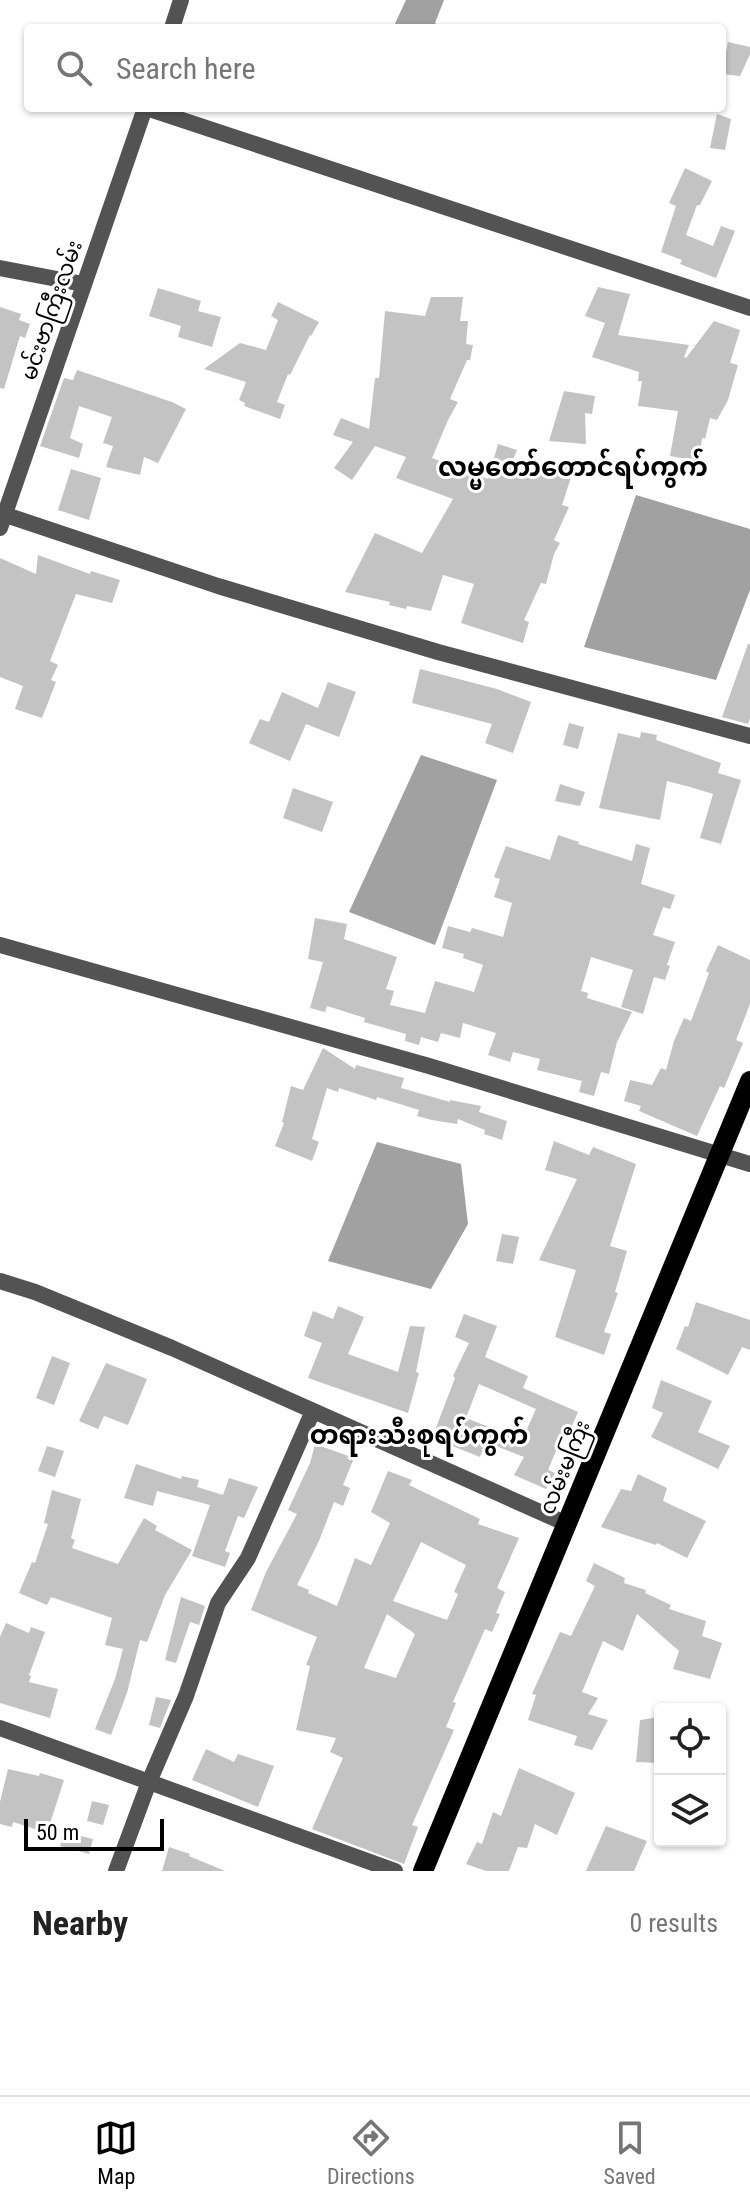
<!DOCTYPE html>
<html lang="en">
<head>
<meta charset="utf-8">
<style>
  :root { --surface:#fff; --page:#f6f6f6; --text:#222; --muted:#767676; --line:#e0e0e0; --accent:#000 }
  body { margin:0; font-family:"Roboto Condensed","Noto Sans Myanmar",sans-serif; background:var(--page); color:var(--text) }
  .controls { position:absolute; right:24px; bottom:24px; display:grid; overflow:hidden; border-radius:8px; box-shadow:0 2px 6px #0004 }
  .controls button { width:72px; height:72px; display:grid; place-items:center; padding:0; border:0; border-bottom:2px solid var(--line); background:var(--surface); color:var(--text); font:40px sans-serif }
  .scale { position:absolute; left:24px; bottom:20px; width:140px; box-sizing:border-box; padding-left:8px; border:4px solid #000; border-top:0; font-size:22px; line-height:28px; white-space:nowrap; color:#000; -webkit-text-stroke:6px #fff; paint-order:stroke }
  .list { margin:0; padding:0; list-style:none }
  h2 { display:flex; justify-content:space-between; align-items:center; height:104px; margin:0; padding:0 32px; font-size:34px }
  h2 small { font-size:26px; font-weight:400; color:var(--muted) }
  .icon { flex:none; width:44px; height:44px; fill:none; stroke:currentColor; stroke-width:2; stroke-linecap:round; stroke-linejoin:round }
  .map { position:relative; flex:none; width:750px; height:1871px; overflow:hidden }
  .search { position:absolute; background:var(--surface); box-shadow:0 2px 6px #0004; left:24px; right:24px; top:24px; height:88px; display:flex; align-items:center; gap:20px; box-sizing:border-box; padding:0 28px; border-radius:8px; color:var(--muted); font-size:30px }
  .sheet { height:224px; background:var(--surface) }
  nav { display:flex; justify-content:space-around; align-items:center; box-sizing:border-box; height:112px; border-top:2px solid var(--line); background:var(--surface); font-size:22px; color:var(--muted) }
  nav a { display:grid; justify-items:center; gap:4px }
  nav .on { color:var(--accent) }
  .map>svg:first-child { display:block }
  .water { fill:#a1a1a1 }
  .building { fill:#c3c3c3; fill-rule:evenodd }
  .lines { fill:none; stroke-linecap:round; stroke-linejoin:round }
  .minor { stroke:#535353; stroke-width:16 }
  .primary { stroke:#000; stroke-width:20 }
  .labels { text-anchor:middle; stroke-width:6; stroke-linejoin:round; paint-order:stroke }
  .street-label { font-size:22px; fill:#000; stroke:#fff }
  .quarter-label { font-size:26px; font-weight:bold; fill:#000; stroke:#fff }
</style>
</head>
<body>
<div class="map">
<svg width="750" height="1871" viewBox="0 0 750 1871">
  <rect width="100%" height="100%" fill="#fff"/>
  <path class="water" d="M406,0H444L435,23L443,28H393Z
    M636,495L750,529V590L716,680L584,647Z
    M421,755L497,780L435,945L349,912Z
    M377,1142L461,1164L468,1224L431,1289L328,1261Z"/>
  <path class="building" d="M728,42L750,47V54L740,76L722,74Z
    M717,114L731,119L725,150L710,148Z
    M685,168L712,181L700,205H697L686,235L713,246L721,226L735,231L716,278L680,264L682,260L661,252L676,206L669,203Z
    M598,287L630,294L618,335L689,345L684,357L686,358L714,321L740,330L730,363L738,365L728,400L717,420L710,418L705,439L702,438L699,461L670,456L678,411L638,406L642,381H638L639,372L592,357L605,323L585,316Z
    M158,288L201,301L198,311L221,317L212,347L178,337L181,326L149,316Z
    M431,297H463L460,321H468L466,344L473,345L470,360H467L450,399L458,402L448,420L432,458L488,479L498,444L517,450L510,467L539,474L543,460H549L574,468L562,505L569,507L554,540L560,543L554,554L546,584L541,583L524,620L529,622L523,643L461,623L474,584L443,575L431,611L407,606L406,609L389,605L390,602L345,592L375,533L422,553L453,499L396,478L406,457L375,446L352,480L334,468L353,442L333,435L341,418L369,429L375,378H379L385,311L425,316Z
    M278,302L319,322L311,336L310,335L290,375L288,374L277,402L285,405L280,419L244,406L245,403L239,400L246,382L204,369L240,343L266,350L278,320L271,316Z
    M0,307L21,314L19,320L30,324L25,338L20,336L4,389L0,388Z
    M77,370L172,402L186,409L158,463L144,457L140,475L106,467L113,446L103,443L112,417L79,406L70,438L83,444L79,458L40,446L64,378L73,380Z
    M564,391L595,396L592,414L585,413L586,444L549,441Z
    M71,469L101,478L89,520L58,510Z
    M38,555L90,574L91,571L120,580L112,603L76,594L50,661L58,665L51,680L56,682L42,718L15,709L23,686L0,677V558L36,574Z
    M748,644H750V718L748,724L722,717Z
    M420,669L497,689L531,702L513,753L485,743L492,724L412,703Z
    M328,682L356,692L339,737L306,724L290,761L249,743L260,719L269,722L282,692L318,708Z
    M569,723L584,727L578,749L563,745Z
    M641,732L657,735L656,740L721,763L718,773L741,780L721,844L700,838L713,794L690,787L667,781L660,820L599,808L618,733L640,738Z
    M560,784L585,792L580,806L555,801Z
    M293,788L333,802L322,832L283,818Z
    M558,835L579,842L578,844L632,861L636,844L650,848L641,884L675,895L670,909L663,907L653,935L675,942L667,965L670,966L665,980L654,977L643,1014L621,1007L633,970L591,957L581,991L588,993L587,998L632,1012L617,1042L609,1074L601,1072L594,1096L579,1092L582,1081L537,1070L540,1059L513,1052L510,1062L488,1055L496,1033L463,1023L460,1038L441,1033L438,1042L421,1037L419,1045L405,1041L406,1034L364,1022L365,1018L327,1006L325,1012L310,1008L323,962L308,959L315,918L347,924L344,939L397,957L386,989L394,991L390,1005L425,1013L435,981L474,992L483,965L463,958L464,954L442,948L448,926L470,932L472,928L503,937L512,903L494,897L500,879L494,877L506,846L550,860Z
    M718,945L750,960V1004L736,1040L743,1043L724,1088L720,1086L697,1136L639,1111L641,1106L624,1101L630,1080L652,1085L661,1068L666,1070L674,1041L684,1018L691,1021L709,973L706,971Z
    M323,1048L355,1069L356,1065L404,1078L401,1088L450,1102V1100L481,1106L479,1112L507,1121L502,1140L484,1134L485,1130L458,1119L457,1124L432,1120L417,1116L419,1110L377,1097L376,1100L339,1088L338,1092L327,1088L312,1139L319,1142L312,1161L275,1146L284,1123L282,1122L291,1086L303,1090Z
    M554,1141L589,1155L593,1147L636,1164L610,1246L627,1251L615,1292L618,1293L604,1332L611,1334L604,1355L555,1337L576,1270L539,1260L577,1179L545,1170Z
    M502,1234L519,1237L513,1264L496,1261Z
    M696,1302L750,1320V1350L742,1347L728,1375L676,1349L685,1326L688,1327Z
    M338,1306L364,1317L348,1354L398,1372L410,1326L425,1327L416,1372L419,1373L408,1413L308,1378L322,1343L304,1336L313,1311L333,1319Z
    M464,1314L497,1326L485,1357L528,1376L523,1388L578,1412L570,1431L565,1429L561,1439L548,1470L555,1473L546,1489L514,1475L524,1457L486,1442L480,1457L432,1438L455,1378L453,1376L469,1343L455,1337ZM479,1384L536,1409L522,1440L503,1429L502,1432L466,1418Z
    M52,1356L70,1363L54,1405L36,1398Z
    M106,1363L147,1379L128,1425L104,1416L98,1429L79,1421Z
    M661,1380L712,1401L698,1432L730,1446L718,1469L651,1437L663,1413L652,1408Z
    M315,1444L354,1458L343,1485L350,1488L343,1506L334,1502L319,1541L297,1585L309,1590L308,1593L337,1606L355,1558L371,1565L390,1523L371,1512L388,1471L412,1480L409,1485L480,1519L478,1524L519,1538L497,1588L505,1592L496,1613L500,1614L492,1632L485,1629L453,1702L456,1703L446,1727L454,1730L412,1825L418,1827L404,1864L312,1829L343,1758L330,1752L336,1738L296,1730L310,1666L306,1665L317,1637L251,1610L266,1572L297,1514L288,1510L310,1463ZM421,1542L466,1565L454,1592L458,1594L447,1620L393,1601ZM387,1614L415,1634L396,1678L364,1668Z
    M47,1446L64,1451L55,1477L38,1471Z
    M136,1464L181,1479L182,1476L199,1480L197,1487L223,1495L229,1478L258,1487L244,1518L238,1516L225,1551L230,1553L225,1567L192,1556L210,1505L157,1491L153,1506L124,1498Z
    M638,1474L667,1488L663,1501L706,1521L687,1558L657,1543L656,1545L601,1527L621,1489L631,1491Z
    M52,1490L81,1499L71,1538L75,1540L72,1548L118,1564L144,1518L157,1526L155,1530L192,1550L165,1595L147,1642L140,1640L127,1693L111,1735L95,1729L115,1679L123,1649L105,1645L112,1618L51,1597L47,1605L19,1593L32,1562L35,1563L48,1524L44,1523Z
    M594,1563L625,1578L624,1583L646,1590L645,1593L671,1605L669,1609L706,1621L702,1636L722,1643L710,1679L673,1669L679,1651L637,1614L623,1651L603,1641L582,1692L598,1698L588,1714L608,1720L592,1750L574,1745L577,1736L528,1720L536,1695L532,1694L560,1632L571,1636L595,1586L586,1581Z
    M181,1597L205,1606L199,1625L190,1622L176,1663L165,1660Z
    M6,1623L29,1633L31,1627L45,1632L29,1675L31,1676L29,1682L58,1689L50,1718L0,1703V1637Z
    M156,1697L171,1700L160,1728L149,1725Z
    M660,1717V1763L636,1762L640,1720Z
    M206,1749L234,1762L238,1754L274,1766L258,1807L192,1780Z
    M519,1768L575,1793L557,1835L535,1824L527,1848L518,1847L509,1871H486L466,1864L477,1842L482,1844L493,1812L501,1816Z
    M8,1769L39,1776L40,1773L64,1780L47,1833L13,1822L12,1827L0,1824V1802Z
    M92,1801L109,1805L103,1825L87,1821Z
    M606,1826L647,1841L634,1871H586Z
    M64,1832L93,1839L89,1854L60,1846Z
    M169,1847L190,1854L189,1856L225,1871H162Z"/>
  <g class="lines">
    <path class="minor" d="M172,28L181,0
      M146,108L750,308
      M0,268L83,284
      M0,513L218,586L438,652L750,736
      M0,528L145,108
      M0,945L429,1066L750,1164
      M0,1281L35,1292L172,1348L567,1524
      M0,1728L395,1871
      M116,1871L149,1782L186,1696L218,1603L248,1558L313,1411"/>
    <path class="primary" d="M423,1871L750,1081"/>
  </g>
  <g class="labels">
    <g class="street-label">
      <text transform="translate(51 310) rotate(-71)" y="8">မင်းဗာကြီးလမ်း</text>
      <text transform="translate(564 1467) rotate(-68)" y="8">လမ်းမကြီး</text>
    </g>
    <g class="quarter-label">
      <text x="573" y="476">လမ္မတော်တောင်ရပ်ကွက်</text>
      <text x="419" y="1444">တရားသီးစုရပ်ကွက်</text>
    </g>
  </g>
</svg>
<div class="controls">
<button><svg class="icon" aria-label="locate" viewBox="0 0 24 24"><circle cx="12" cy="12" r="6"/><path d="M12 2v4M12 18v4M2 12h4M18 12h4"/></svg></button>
<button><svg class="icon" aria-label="layers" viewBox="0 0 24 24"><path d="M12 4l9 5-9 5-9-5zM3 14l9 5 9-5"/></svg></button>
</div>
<div class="scale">50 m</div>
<div class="search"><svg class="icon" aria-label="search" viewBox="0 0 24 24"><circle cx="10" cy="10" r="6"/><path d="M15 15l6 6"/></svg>Search here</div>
</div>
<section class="sheet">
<h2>Nearby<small>0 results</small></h2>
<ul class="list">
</ul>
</section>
<nav>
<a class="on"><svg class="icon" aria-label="map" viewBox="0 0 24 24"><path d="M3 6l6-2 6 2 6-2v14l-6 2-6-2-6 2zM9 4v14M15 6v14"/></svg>Map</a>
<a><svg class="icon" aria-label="directions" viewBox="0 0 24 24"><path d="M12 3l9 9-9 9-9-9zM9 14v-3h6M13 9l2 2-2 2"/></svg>Directions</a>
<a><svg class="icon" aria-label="saved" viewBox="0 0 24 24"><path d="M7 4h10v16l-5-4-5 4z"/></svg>Saved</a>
</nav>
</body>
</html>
